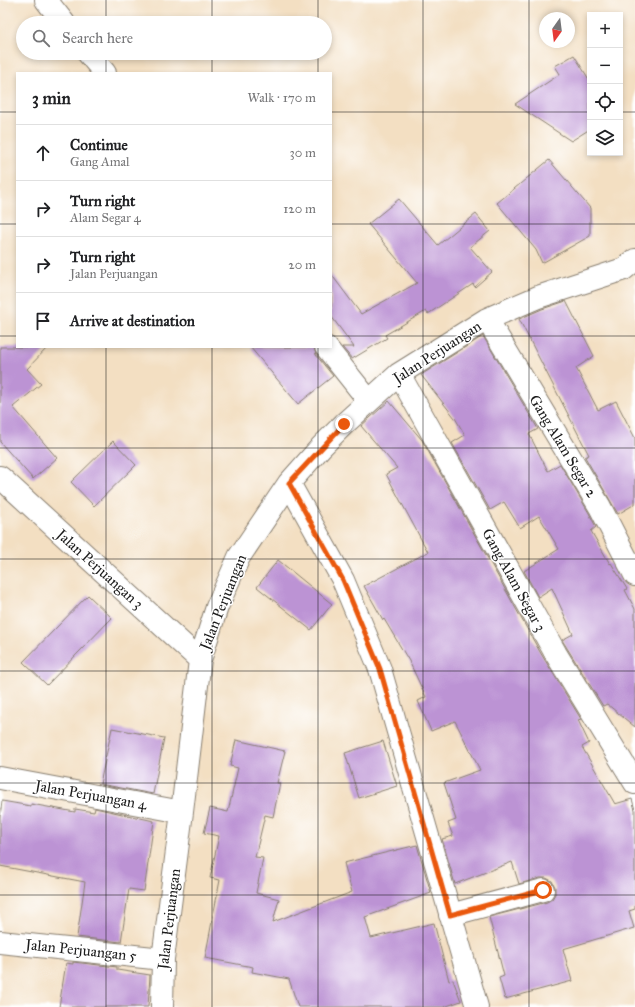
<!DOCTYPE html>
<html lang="en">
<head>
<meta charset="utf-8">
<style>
  :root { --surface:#fff; --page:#f6f6f6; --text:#202124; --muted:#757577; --line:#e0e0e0 }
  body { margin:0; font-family:"IM FELL Great Primer",serif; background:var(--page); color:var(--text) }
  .controls { position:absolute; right:12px; top:12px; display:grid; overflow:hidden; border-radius:0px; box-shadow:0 2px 6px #0003 }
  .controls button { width:36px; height:36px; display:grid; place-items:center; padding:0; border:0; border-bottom:1px solid var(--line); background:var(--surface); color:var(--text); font:20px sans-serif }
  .compass { position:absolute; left:539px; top:12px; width:36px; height:36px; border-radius:50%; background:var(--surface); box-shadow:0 2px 6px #0003; rotate:194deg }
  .stop { position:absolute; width:12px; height:12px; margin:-9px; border:3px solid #ea580c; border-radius:50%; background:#fff }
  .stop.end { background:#ea580c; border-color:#fff; box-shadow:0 1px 4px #0008 }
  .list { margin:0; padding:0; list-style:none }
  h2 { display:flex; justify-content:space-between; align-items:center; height:52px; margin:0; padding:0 16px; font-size:17px }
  h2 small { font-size:13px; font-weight:400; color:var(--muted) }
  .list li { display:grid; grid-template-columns:26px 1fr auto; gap:12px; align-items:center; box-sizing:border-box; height:56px; padding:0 16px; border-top:1px solid var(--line) }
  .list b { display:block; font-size:15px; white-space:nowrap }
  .list p { margin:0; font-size:13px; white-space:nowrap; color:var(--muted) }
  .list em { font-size:13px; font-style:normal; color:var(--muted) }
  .icon { flex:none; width:22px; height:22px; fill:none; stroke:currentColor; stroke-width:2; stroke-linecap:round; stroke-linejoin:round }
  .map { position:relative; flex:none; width:635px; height:1007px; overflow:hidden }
  .search { position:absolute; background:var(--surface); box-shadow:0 2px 6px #0003; left:16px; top:16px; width:316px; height:44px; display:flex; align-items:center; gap:10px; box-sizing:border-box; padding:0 14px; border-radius:22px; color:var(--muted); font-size:15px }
  .panel { position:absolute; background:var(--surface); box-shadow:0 2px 6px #0003; left:16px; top:72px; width:316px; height:276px; border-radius:0px }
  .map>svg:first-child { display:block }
  .building { fill:#bc93d4 }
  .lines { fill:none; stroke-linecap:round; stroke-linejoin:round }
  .minor-casing { stroke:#887e6f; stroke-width:24 }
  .minor { stroke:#fff; stroke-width:22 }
  .route { stroke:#ea580c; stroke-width:5 }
  .grid { fill:none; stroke:#1c1c1c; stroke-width:1; stroke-opacity:0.55 }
  .labels { text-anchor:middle; stroke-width:3; stroke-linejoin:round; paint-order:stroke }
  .street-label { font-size:15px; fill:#1c1c1c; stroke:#fff }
</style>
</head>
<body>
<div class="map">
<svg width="635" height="1007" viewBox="0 0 635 1007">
  <rect width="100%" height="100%" fill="#fff"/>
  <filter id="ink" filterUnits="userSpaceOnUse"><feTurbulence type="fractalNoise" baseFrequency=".025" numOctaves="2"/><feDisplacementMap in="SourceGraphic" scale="8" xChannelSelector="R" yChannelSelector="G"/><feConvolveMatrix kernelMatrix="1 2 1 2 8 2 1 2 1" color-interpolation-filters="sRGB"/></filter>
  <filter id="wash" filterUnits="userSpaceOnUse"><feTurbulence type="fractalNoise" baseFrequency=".012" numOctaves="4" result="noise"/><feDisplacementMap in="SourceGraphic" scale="16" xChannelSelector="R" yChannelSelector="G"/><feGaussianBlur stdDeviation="0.9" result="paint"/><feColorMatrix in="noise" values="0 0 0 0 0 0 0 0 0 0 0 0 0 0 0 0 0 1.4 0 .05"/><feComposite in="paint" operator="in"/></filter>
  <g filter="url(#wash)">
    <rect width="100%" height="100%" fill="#f3dfc2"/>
    <g id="blocks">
      <path class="building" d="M574,55L590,81V129L571,141L515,104L560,74L555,66Z
        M549,160L590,208V236L542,263L536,250L497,203Z
        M399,199L438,245L476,214L490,231L470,247L492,272L475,287L473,284L428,314L426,311L385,335L387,338L352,359L342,347H354L331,316V274L361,314L417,283L368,224Z
        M566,301L594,356L576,368L598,410L616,401L635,438V504L618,514L585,457L589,455L519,319L542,309Z
        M483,336L538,429L529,434L548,471L560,464L589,513L596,527L591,531L610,564L611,563L627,589L625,590L635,609V727L607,704L603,706L562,640L573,634L552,588L538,597L524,571L559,549L539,516L520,528L504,502L490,510L452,443L465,435L455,418L421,375Z
        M0,347H48L27,369L41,384L13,407L57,458L33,479L0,442Z
        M250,347H314L316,355L333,376L298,404Z
        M389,401L422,440L540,652L581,719L578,720L589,743L582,747L615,804L632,799L635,810V909L629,911L634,928L563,949L572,981L505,999L499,978L504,976L489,917L547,902L552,899L555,894V887L552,881L546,878H540L519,884L512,862L455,884L442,839L453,836L448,823L456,820L444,783L480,770L455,721L431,731L418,701L426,697L409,661L384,619L383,620L364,586L428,552L386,474L397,468L361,426Z
        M113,441L136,465L94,506L71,482Z
        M278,560L332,604L311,630L257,587Z
        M88,595L112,618L47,685L23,662Z
        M112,728L164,738L153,794L100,784Z
        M236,740L285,751L277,783H280L273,817L265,815L255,857L263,858L256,893L279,899L273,922L352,892L344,863L417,845L431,893L365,917L371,938L434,923L449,981L453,980L461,1001L444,1007H298L289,979L252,972L253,967L205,958L220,880L210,878L219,836L204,833L210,808L228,812L238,768L230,766Z
        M383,741L397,786L359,798L345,753Z
        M2,801L31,806V804L75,812V809L94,812L95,808L154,821L144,891L129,889L121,942L77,937L85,882L0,866V817Z
        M73,962L117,967V970L150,975L148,1007H59L66,963L73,964Z"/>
    </g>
  </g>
  <g filter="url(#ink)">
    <use href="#blocks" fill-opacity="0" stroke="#887e6f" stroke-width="1"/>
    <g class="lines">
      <defs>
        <path id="minor" d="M46,0L64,23
          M88,53L105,73
          M487,319L600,507L635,575
          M326,347L369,401
          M399,374L556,654L635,783
          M0,477L200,660
          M289,483L343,580L380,669L477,1007
          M0,778L182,812
          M450,915L543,890
          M0,942L163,959
          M162,1007L163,959L182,812L200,660L217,607L239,557L289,483L321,447L344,424L399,374L487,319L538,297L624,269L635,260"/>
      </defs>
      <use href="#minor" class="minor-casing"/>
      <use href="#minor" class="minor"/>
    </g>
  </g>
  <g class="lines" filter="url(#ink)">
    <path class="route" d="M344,424L289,483L343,580L380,669L450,915L543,890"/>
  </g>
  <path class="grid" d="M106,0V23M212,0V23M318,0V23M423,0V1007M529,0V1007M106,53V73M212,53V73M318,53V73M0,112H17M331,112H590M620,112H635M0,224H17M331,224H635M0,336H17M331,336H635M106,347V1007M212,347V1007M318,347V1007M0,448H635M0,559H635M0,671H635M0,783H635M0,895H635"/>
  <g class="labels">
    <g class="street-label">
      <text transform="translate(437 352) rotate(-33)" y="5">Jalan Perjuangan</text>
      <text transform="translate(563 446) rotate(59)" y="5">Gang Alam Segar 2</text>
      <text transform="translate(100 569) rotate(42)" y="5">Jalan Perjuangan 3</text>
      <text transform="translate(514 580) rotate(61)" y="5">Gang Alam Segar 3</text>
      <text transform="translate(223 602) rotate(-68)" y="5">Jalan Perjuangan</text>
      <text transform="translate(91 795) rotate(10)" y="5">Jalan Perjuangan 4</text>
      <text transform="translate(169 919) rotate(-83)" y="5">Jalan Perjuangan</text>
      <text transform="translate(81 950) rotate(6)" y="5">Jalan Perjuangan 5</text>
    </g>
  </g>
</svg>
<div class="controls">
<button>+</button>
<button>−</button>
<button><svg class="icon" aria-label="locate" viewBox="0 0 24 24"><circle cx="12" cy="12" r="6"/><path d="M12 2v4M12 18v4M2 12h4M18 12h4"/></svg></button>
<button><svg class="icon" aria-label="layers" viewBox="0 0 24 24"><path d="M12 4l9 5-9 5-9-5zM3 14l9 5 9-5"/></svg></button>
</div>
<svg class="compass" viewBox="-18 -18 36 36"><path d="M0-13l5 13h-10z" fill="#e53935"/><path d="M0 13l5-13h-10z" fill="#757577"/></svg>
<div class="stop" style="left:543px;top:890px"></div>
<div class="stop end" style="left:344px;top:424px"></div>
<div class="search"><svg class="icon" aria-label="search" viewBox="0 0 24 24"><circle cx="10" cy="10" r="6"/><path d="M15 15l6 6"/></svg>Search here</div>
<section class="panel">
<h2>3 min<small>Walk · 170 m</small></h2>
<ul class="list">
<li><svg class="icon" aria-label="ahead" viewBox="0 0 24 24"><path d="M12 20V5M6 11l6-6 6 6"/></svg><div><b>Continue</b><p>Gang Amal</p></div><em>30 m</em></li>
<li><svg class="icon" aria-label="right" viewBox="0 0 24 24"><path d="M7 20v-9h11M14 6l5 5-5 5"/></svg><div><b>Turn right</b><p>Alam Segar 4</p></div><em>120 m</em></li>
<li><svg class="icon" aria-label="right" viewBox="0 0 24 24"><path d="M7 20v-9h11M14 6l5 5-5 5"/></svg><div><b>Turn right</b><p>Jalan Perjuangan</p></div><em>20 m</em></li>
<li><svg class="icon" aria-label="arrive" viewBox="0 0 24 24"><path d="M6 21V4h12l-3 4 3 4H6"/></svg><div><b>Arrive at destination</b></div></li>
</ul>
</section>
</div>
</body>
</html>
